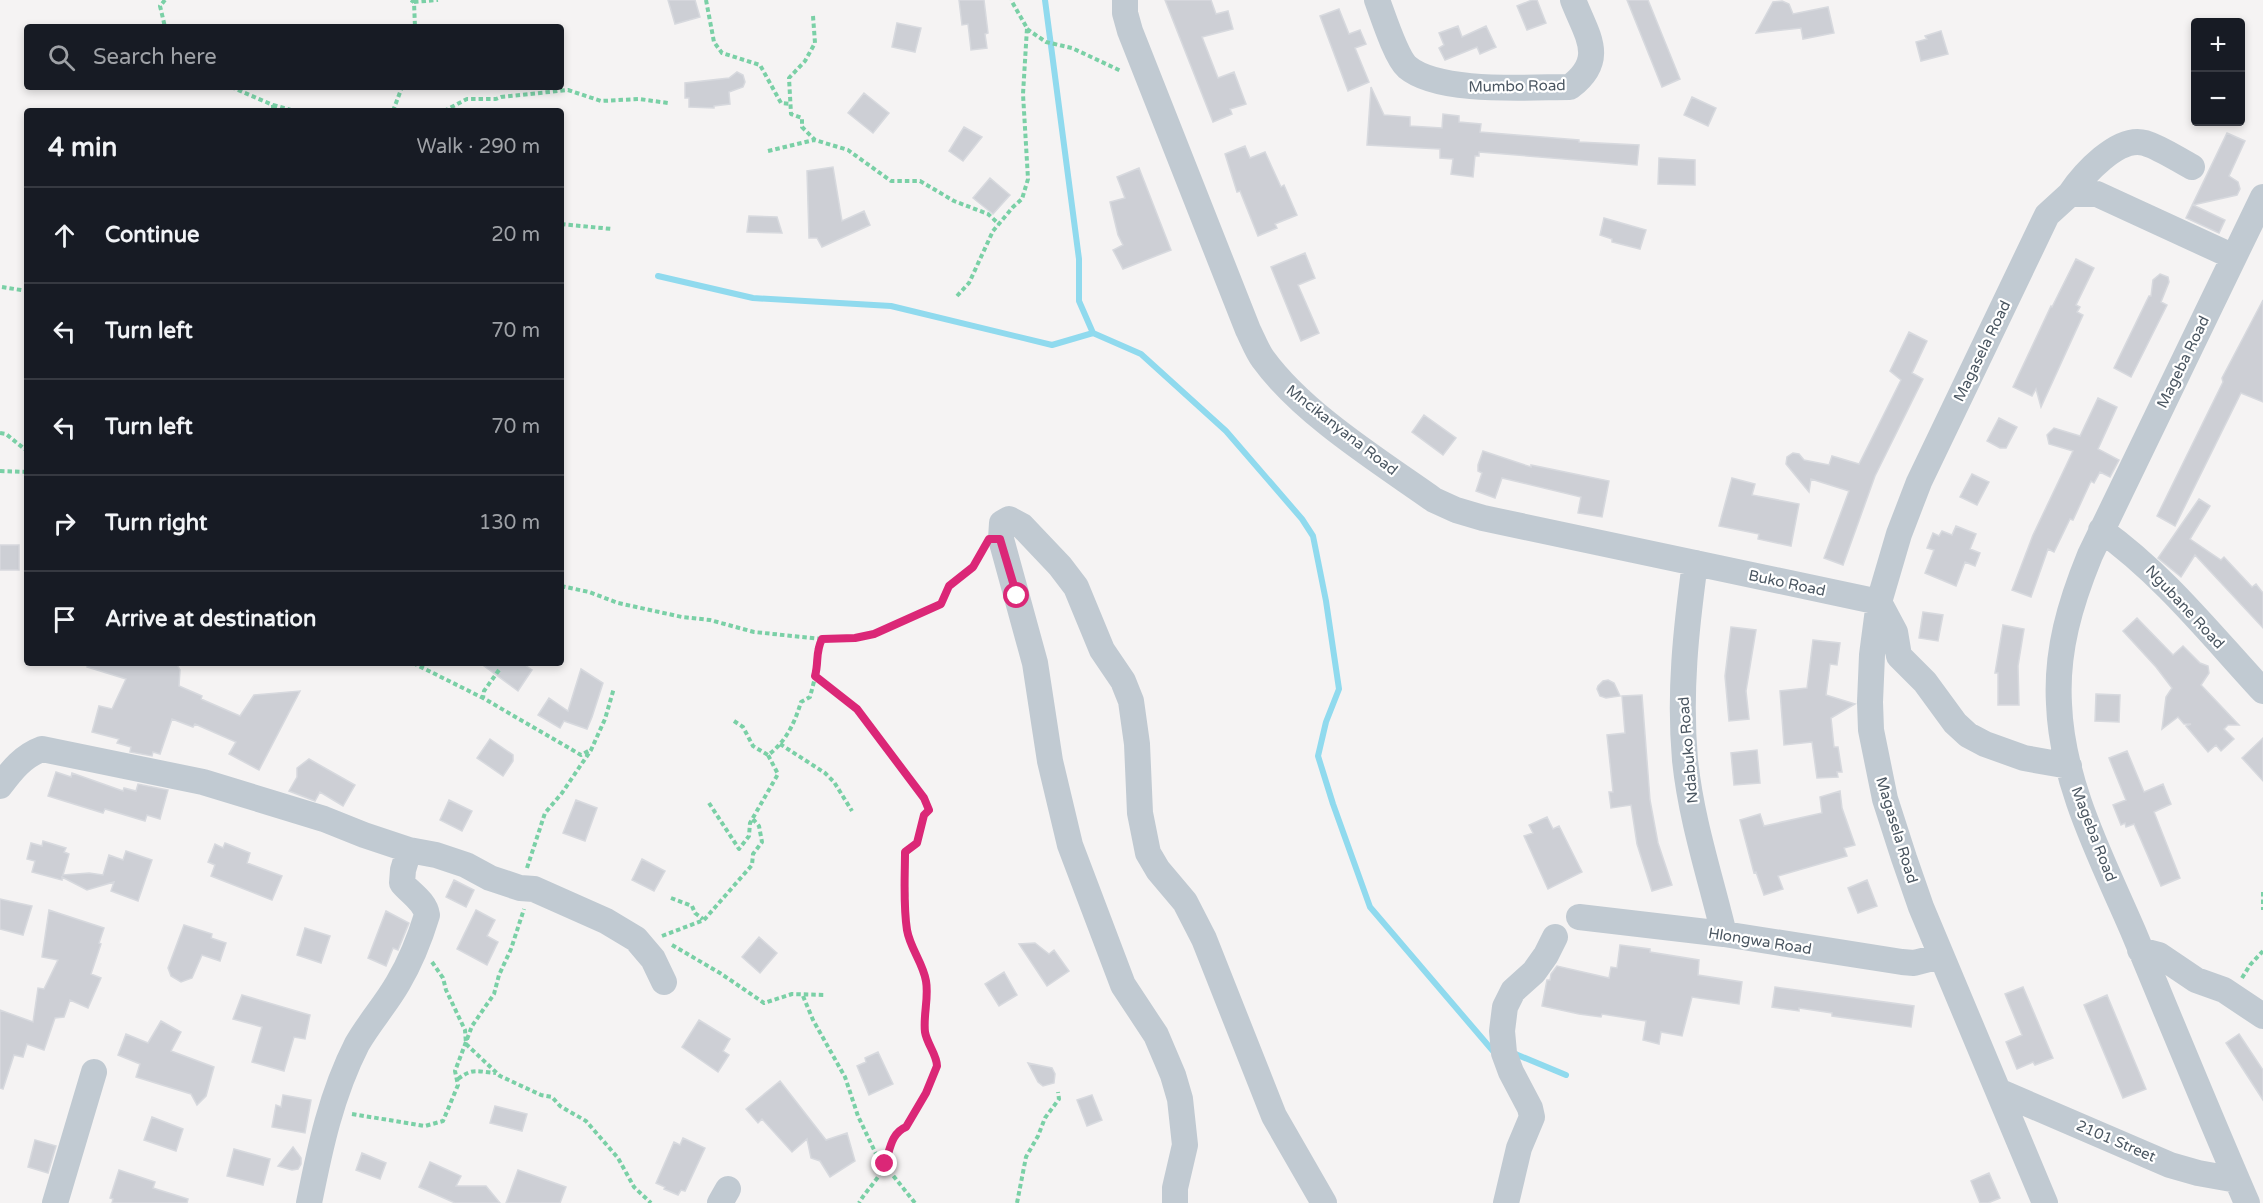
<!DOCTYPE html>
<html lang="en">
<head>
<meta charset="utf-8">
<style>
  :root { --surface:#171b24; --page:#242831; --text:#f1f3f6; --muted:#9ea1a6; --line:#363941 }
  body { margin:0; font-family:"Varela Round",sans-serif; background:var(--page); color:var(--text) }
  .controls { position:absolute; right:18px; top:18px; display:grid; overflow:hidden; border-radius:6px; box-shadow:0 3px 9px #0003 }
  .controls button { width:54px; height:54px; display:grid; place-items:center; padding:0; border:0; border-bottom:2px solid var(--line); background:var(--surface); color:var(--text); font:30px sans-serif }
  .stop { position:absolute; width:18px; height:18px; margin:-14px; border:4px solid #db2777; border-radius:50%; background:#fff }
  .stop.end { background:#db2777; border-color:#fff; box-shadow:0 2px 6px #0008 }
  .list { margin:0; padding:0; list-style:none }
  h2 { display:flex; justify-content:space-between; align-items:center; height:78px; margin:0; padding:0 24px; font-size:26px }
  h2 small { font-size:20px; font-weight:400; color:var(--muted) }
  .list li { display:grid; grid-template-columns:39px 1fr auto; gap:18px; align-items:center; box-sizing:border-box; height:96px; padding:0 24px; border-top:2px solid var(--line) }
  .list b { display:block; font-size:22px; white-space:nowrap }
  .list em { font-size:20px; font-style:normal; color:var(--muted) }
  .icon { flex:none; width:33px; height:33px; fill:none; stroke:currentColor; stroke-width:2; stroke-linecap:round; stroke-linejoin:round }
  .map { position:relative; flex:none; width:2263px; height:1203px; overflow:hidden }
  .search { position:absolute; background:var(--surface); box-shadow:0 3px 9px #0003; left:24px; top:24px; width:540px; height:66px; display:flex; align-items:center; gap:15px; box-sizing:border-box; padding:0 21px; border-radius:6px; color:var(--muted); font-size:22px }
  .panel { position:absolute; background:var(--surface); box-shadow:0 3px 9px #0003; left:24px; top:108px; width:540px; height:558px; border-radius:6px }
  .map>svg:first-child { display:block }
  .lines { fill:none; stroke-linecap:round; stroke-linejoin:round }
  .stream { stroke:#90daee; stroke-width:6 }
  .building { fill:#cdcfd5; stroke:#d7d9de; stroke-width:1.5 }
  .path { stroke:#7ad0a6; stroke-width:4; stroke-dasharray:4.5 3; stroke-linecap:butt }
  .minor { stroke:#c1cad2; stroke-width:26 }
  .route { stroke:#db2777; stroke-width:8 }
  .labels { text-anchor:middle; stroke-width:4.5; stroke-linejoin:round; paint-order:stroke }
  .street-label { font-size:15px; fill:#4a5661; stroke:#fff }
</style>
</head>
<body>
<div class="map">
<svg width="2263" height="1203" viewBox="0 0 2263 1203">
  <rect width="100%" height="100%" fill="#f5f3f3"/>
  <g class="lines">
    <path class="stream" d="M1045,0L1079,259V301L1093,333L1141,354L1226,431L1302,519L1313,536L1326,601L1339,689L1326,722L1318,756L1333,804L1370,907L1493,1051H1497
      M658,276L753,298L891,306L1052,345L1093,333
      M1513,1053L1566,1075"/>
  </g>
  <path class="building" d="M668,0H695L700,17L675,24Z
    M959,0H984L988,33L985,34L987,48L971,50L968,24L962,25Z
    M1165,0H1211L1216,14L1228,11L1233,29L1202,37L1218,78L1234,72L1246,104L1230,109L1232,114L1213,122Z
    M1532,0H1537L1546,23L1527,30L1517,6Z
    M1627,0H1648L1680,79L1662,87Z
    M1782,1L1789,4L1793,14L1828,7L1834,33L1803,39L1801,28L1756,33L1773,2Z
    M1339,9L1349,34L1360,30L1366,44L1355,48L1369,82L1348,91L1320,16Z
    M897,23L921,28L915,52L892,47Z
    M1458,26L1462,37L1486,26L1496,47L1480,54L1477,47L1445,60L1439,48L1444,45L1439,33Z
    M1941,31L1948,54L1921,61L1916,42L1927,39L1925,36Z
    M737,72L743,75L745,82L743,87L729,92L730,104L714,106V108L689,107V98H685V83L729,78Z
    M1371,87L1384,115L1410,117V126L1442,128L1443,114L1459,116V122L1481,124L1480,132L1579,140V142L1639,145L1637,165L1479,152V156H1475L1473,177L1451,174L1453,159L1440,158V149L1367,145Z
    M864,93L889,113L873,133L848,113Z
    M1692,97L1716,108L1708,126L1684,115Z
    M964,127L982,137L963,161L949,151Z
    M2227,133L2245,141L2229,176L2238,182L2240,189L2237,195L2193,205L2225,220L2219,233L2186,218Z
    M1245,146L1250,158L1265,152L1281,187L1284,185L1297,215L1275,224L1277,228L1258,236L1240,191L1237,192L1225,154Z
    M1659,158L1695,160V185L1658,184Z
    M833,167L842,221L864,211L870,225L822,247L817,238H809L807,171Z
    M1139,168L1171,250L1123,269L1113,250L1123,245L1118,235L1110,202L1125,198L1117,177Z
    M990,178L1010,195L993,214L973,198Z
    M749,216L777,217L782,233L747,232Z
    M1604,218L1646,230L1640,249L1612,242V239L1600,235Z
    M1305,253L1315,278L1298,285L1319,333L1301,341L1271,267Z
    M2076,259L2094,268L2076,305L2080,307L2077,312L2083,315L2041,407L2036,389L2032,396L2013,387L2051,306L2052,307Z
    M2160,274L2168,277L2169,282L2161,302L2167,305L2131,377L2114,368L2149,296H2151L2153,280Z
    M2263,300V402L2241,393L2175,526L2157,516L2223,382L2222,378Z
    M1909,332L1927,341L1912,373L1923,379L1875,476L1843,565L1824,558L1849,491L1811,479L1809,492L1786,464L1787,457L1793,453L1799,454L1804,460L1829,465L1832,456L1859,464L1901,380L1890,371Z
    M2098,398L2117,407L2098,449L2119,460L2110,477L2100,472L2094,483L2091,481L2073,520L2070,519L2054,552L2048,549L2031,597L2012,590L2033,535L2073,451L2049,444L2047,435L2054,428L2080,436Z
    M1424,415L1456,438L1443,455L1412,432Z
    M1999,418L2017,427L2006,448H2000L1987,441Z
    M1483,451L1531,467V465L1609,481L1602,517L1578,513L1581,497L1502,478L1495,498L1476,491L1482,473L1478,471V465Z
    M1972,474L1989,482L1977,505L1960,497Z
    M1732,478L1755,484L1752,495L1799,504L1791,546L1758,539L1759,534L1719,526Z
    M2199,499L2210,506L2190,539L2221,560L2224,557L2252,587L2256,584L2263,593V628L2195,555L2181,577L2158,558Z
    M1956,526L1976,534L1970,549L1980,553L1975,566L1965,562L1956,586L1925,573L1934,550L1927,548L1933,533L1939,536L1942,531L1952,535Z
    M0,545H19V570H0Z
    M1923,612L1943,615L1938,641L1919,638Z
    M2137,618L2173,655L2183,646L2200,663L2208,666L2209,673L2201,685L2239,725H2228L2224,729L2234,739L2221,751L2216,745L2208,752L2186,726L2191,724H2184L2178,717L2162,729L2166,697L2172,688L2156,667L2123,631Z
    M2003,625L2024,629L2018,666L2019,705H1998V673H1995Z
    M1731,627L1756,630L1746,691L1749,719L1729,721L1725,676Z
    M1813,640L1840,643L1837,665L1830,664L1826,695L1855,704L1831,718L1834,747H1838L1842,772H1837L1838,777L1817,778L1812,742L1784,745L1780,691L1807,688Z
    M88,663H176L180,670L179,686L202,696L201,699L240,716L254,695L300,691L259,770L229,754L236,742L195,724L193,727L172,719L160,754L153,752L152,756L130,752L131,747L117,743L119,739L92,732L99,706L112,709L126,679L87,667Z
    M480,663H522L532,670L518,691Z
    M581,669L603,683L592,717L587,729L564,721L560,728L538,715L549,698L568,711Z
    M1608,680L1614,683L1620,696L1606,698L1600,696L1597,689L1598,686L1603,681Z
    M2096,694L2120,695L2119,722L2095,721Z
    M1642,695L1650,800L1658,843L1672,885L1652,891L1637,844L1631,805L1611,808L1609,792H1613L1607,735L1625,733L1622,696Z
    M2263,738V781L2242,758Z
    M490,739L513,755V761L503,776L477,758Z
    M1757,750L1760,783L1734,785L1731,753Z
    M2127,751L2144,792L2163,784L2171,804L2154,812L2180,878L2161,886L2134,824L2126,827L2125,823L2121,825L2113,805L2126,800L2109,758Z
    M309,759L355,785L343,806L320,792L315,801L289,791L297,777V768Z
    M56,772L71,777L72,773L123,791L124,788L136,791L138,784L168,790L160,819L147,815L145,821L105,809L103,813L48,796Z
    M1840,791L1842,808L1855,845L1844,848L1847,856L1778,876L1783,889L1764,895L1756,872L1754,873L1740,820L1760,814L1764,826L1822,813L1820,797Z
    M449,800L472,811L462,831L440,820Z
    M576,800L597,808L585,841L563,833Z
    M1547,817L1553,829L1559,826L1582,872L1548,889L1524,836L1533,833L1529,825Z
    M43,841L66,848L64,852L69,854L63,875L89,873L103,875L109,855L123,860L126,851L152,860L138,901L111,891L114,882L87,890L62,877V880L32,872L35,861L27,859L31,843L42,846Z
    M225,843L250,853L247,863L282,876L272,900L211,876L215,865L208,862L215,844L223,848Z
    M642,859L665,871L654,891L632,880Z
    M454,880L474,890L466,907L446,897Z
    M1867,880L1877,906L1858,913L1848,888Z
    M0,899L32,906L23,935L0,929Z
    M49,910L104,928L99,943L101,944L91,974L101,978L88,1008L70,1000L64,1017L55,1018L44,1050L27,1044L23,1057L14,1055L3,1089L0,1088V1010L33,1022L38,988L44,989L58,960L42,957Z
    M476,910L495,920L487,936L498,942L487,965L457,949Z
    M386,911L409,923L398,950L393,948L386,966L368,958Z
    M184,925L212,934L211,938L226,943L220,961L202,955L192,978L181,982L171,976L168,968Z
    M305,928L330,936L321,963L297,955Z
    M759,937L777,953L760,973L742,957Z
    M1035,943L1049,954L1054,950L1069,971L1047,986L1019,944Z
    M1620,945L1650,949V952L1699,960L1698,975L1742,982L1739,1004L1692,997L1682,1036L1661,1032L1659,1044L1643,1040L1646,1021L1602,1014L1601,1017L1579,1014L1542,1006L1547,980H1550L1551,974L1557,966L1609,978L1611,967L1617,968Z
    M1004,972L1017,995L999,1006L985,984Z
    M1775,987L1914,1006L1911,1027L1832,1016V1013L1799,1008V1011L1772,1007Z
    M2023,987L2053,1058L2035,1065L2033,1062L2017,1069L2006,1042L2022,1035L2005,994Z
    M242,995L310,1015L305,1039L294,1037L284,1071L252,1062L262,1027L233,1019Z
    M2107,995L2146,1089L2123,1098L2084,1005Z
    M699,1020L730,1039L723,1051L729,1055L718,1072L682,1047Z
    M161,1021L181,1032L171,1051L214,1067L206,1096L197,1105L191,1094L136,1077L140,1064L118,1055L126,1034L148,1043Z
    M2239,1034L2263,1070V1100L2226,1043Z
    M878,1052L893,1084L869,1095L857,1066L866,1062L865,1058Z
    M1028,1063L1052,1068L1055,1074L1054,1083L1043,1086L1038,1082Z
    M780,1081L826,1140L847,1133L855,1161L830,1177L820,1161L811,1158L807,1139L792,1152L762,1119L758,1123L746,1109Z
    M283,1095L311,1100L305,1133L272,1127L276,1105L281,1107Z
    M1092,1095L1102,1120L1087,1126L1077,1100Z
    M495,1106L527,1114L522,1131L490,1123Z
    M152,1117L183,1129L176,1151L144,1140Z
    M683,1138L705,1148L685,1191L681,1190L678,1195L664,1189L665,1187L656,1183L674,1142L680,1145Z
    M35,1140L56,1146L48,1173L28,1167Z
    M293,1147L301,1158V1164L298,1169L292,1170L278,1166Z
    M234,1149L270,1159L263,1185L227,1176Z
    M362,1153L386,1163L380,1179L356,1170Z
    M430,1162L461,1176L456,1186H486L500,1203H455L419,1187Z
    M119,1170L155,1182L153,1188L188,1199L187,1203H112L113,1199L110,1198Z
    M518,1170L566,1187L560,1203H506Z
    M1989,1173L2000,1198L1988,1203H1980L1971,1181Z"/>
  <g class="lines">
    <path class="path" d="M165,0L160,6L165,27
      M411,0L414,2L415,27
      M706,0L714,42L722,53L760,65L781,103L790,104
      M414,2L438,0
      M813,16L815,43L805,61L789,78L791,114L802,118V127L815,140L848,150L891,181H920L954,201L988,214L999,224
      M1027,29L1046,42L1072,48L1121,71
      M231,87L273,105V111
      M273,105L295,111
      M393,111L402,87
      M444,111L467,99H496L501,97L568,90L601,101L639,99L668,103
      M768,151L814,140
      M561,224L612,229
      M2,287L27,291
      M957,296L969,283L993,231L1013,207L1022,199L1028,179L1023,94L1027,28L1011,0
      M0,433L6,434L27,451
      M0,471L27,472
      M561,586L589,592L618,603L682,617L710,620L754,632L822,639
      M413,663L483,698
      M499,670L484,691L483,698L581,755L590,750
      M815,676L857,709L924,798L929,810L924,815L917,843L905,852L906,864L903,876L906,886L907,931L925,972L927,994L925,1030L937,1066L925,1093L906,1127C888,1134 889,1157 881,1172C875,1183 865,1192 859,1203
      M734,721L743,727L753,746L768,755
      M780,744L825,773L834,782L852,811
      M709,803L739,849L749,836L750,823L778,774L768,755C786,742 795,722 801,702L810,697L818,666L816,650L822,639L855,638L874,634L941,604L949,586L973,567L981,553
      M527,868L545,813L562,793L591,750L605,719L614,688
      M2263,892V910
      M671,898L692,906L695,913L703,919
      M662,936L704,920L752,865L753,854L762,842L759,826L752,818
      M672,945L720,973L764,1003L792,994L824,995
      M432,962L443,978L446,990L465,1030L466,1044L500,1076L541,1095L552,1097L560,1106L586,1121L618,1158L634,1187L651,1203
      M2242,978L2250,965L2263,951
      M803,996L813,1020L845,1077L858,1116L876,1154L915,1203
      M458,1079C474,1067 477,1072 496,1073
      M352,1114L425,1126L443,1121L458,1085L455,1071L472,1026L494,994L499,975L511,949L524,909
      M1017,1203L1026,1157L1038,1136L1045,1118L1059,1099L1058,1092"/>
    <path class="minor" d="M1125,0V13L1130,31L1248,330C1253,340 1257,351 1263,359C1303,414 1379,461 1434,500L1456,510L1483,518L1879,602L1895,632L1899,656L1925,682L1955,723L1968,735L1985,744L2024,758L2069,766
      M1377,0C1383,16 1396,57 1407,67C1439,94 1529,87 1570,87C1607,59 1587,36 1573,0
      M2070,194C2083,175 2118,135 2145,143C2161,148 2177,159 2192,167
      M2101,530C2163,574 2212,636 2263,691
      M1695,563C1686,629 1679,693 1685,760C1691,819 1710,876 1724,934
      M0,786C12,770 23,756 42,749L203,782L324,819L364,835L409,850L436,855L466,865L490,878L520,888L534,889L606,921L636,939L653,959L664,982
      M1579,917L1724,934L1902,962L1914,963L1941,956
      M2140,950L2159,955L2196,980L2224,990L2263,1016
      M1998,1091L2170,1165L2198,1173L2237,1180
      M55,1203L94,1072
      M309,1203C320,1148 331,1095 357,1044C369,1023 386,1004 398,983C411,961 420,938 427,915C425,901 410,893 402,883L403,870L409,850
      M720,1203L728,1189
      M1175,1203V1188L1185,1145L1180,1099L1173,1075L1156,1035L1123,985L1070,845L1050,761L1035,663L1001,539L1002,523L1009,519L1022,526L1060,566L1076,587L1102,650L1123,681L1131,701L1137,744L1140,813L1148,853L1158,870L1185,902L1204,939L1274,1116L1324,1203
      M1506,1203L1519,1148L1532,1117L1530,1108L1511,1072L1504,1053L1502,1031L1505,1007L1513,991L1534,972L1546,955L1555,937
      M2045,1203L1921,907L1904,858L1885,799L1871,730L1870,702L1872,655L1879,602L1899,534L1919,482L2047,215L2070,194H2097L2234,257
      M2247,1203C2208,1113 2171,1022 2133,931C2102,859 2062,784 2059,704C2056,651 2070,604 2090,555L2263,197"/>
  </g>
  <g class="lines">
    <path class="route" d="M885,1164C890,1150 891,1133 906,1127L926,1093L937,1066C937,1055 927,1044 925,1032C923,1015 929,998 926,981C923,963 910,948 907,930C903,904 905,877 905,852L917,843L924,815L929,810L924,798L857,709L815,676C819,662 815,653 822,639L855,638L874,634L941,604L949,586L973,567L989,539H1000L1017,596"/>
  </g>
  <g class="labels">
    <g class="street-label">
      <text transform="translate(1517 86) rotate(-1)" y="5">Mumbo Road</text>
      <text transform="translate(1982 351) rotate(-64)" y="5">Magasela Road</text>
      <text transform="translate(2183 362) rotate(-64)" y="5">Mageba Road</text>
      <text transform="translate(1342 430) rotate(38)" y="5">Mncikanyana Road</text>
      <text transform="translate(1787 583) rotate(12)" y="5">Buko Road</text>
      <text transform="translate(2185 607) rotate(47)" y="5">Ngubane Road</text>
      <text transform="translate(1688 750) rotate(-95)" y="5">Ndabuko Road</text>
      <text transform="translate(1897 830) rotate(73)" y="5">Magasela Road</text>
      <text transform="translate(2094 834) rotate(69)" y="5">Mageba Road</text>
      <text transform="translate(1760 941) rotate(9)" y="5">Hlongwa Road</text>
      <text transform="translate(2116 1141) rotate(23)" y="5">2101 Street</text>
    </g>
  </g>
</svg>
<div class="controls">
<button>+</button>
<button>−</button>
</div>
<div class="stop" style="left:1017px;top:596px"></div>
<div class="stop end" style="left:885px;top:1164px"></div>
<div class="search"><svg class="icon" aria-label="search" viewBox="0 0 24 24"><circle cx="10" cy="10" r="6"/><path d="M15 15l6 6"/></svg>Search here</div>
<section class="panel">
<h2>4 min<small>Walk · 290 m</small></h2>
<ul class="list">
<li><svg class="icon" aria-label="ahead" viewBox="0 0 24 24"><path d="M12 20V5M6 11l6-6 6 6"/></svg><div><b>Continue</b></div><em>20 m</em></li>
<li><svg class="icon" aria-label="left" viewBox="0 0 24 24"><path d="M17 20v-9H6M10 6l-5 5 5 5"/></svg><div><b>Turn left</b></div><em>70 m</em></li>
<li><svg class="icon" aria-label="left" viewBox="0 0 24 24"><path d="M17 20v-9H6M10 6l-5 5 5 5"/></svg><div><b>Turn left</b></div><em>70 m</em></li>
<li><svg class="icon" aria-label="right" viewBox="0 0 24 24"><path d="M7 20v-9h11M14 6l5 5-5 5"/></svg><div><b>Turn right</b></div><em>130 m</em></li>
<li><svg class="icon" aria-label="arrive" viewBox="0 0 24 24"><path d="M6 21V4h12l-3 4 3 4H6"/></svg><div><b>Arrive at destination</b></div></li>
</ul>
</section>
</div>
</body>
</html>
